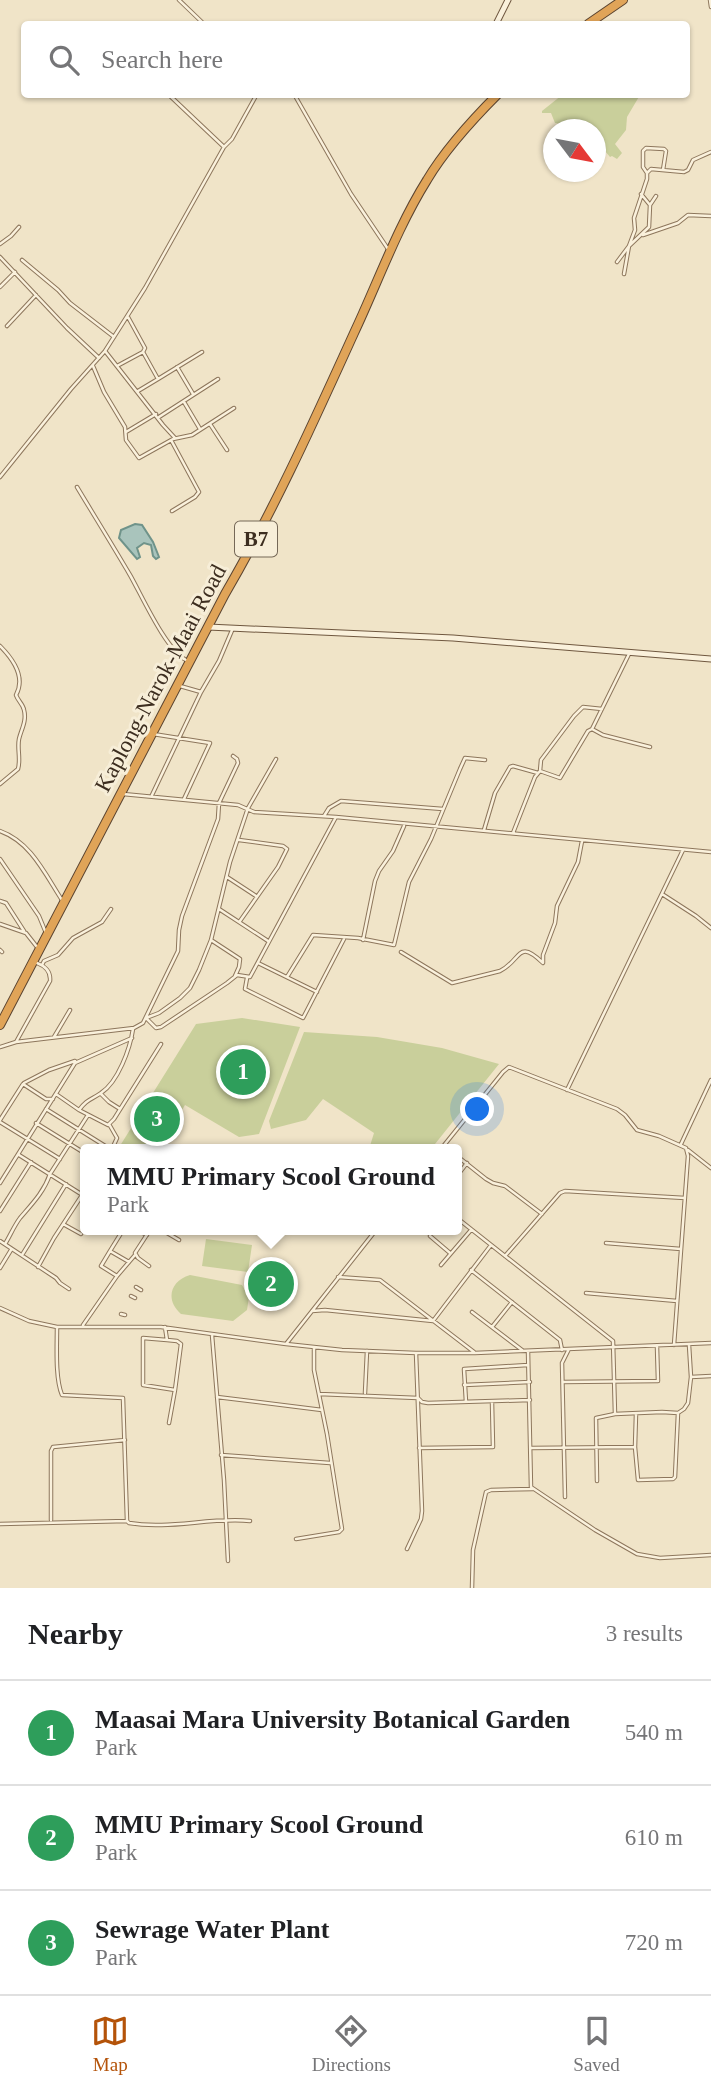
<!DOCTYPE html>
<html lang="en">
<head>
<meta charset="utf-8">
<style>
  :root { --surface:#fff; --page:#f2f2f2; --text:#202124; --muted:#757577; --line:#e0e0e0; --accent:#b45309 }
  body { margin:0; font-family:Georgia,serif; background:var(--page); color:var(--text) }
  .compass { position:absolute; left:543px; top:119px; width:63px; height:63px; border-radius:50%; background:var(--surface); box-shadow:0 2px 5px #0004; rotate:122deg }
  .you { position:absolute; left:478px; top:1110px; width:24px; height:24px; margin:-18px; border:5px solid #fff; border-radius:50%; background:#1a73e8; box-shadow:0 0 0 10px #1a73e833 }
  .badge { display:grid; place-items:center; width:46px; height:46px; border-radius:50%; background:var(--accent); color:#fff; font-size:23px; font-weight:700 }
  .pin { position:absolute; translate:-50% -50%; border:4px solid #fff; box-shadow:0 2px 7px #0006 }
  .popup { position:absolute; left:80px; top:1144px; width:382px; height:91px; box-sizing:border-box; display:grid; place-content:center; border-radius:7px; background:var(--surface); filter:drop-shadow(0 2px 5px #0005); font-size:23px; white-space:nowrap; color:var(--muted) }
  .popup b { font-size:26px; color:var(--text) }
  .popup::after { content:''; position:absolute; left:50%; top:100%; margin-left:-14px; border:14px solid transparent; border-top-color:var(--surface) }
  .list { margin:0; padding:0; list-style:none }
  h2 { display:flex; justify-content:space-between; align-items:center; height:91px; margin:0; padding:0 28px; font-size:30px }
  h2 small { font-size:23px; font-weight:400; color:var(--muted) }
  .list li { display:grid; grid-template-columns:46px 1fr auto; gap:21px; align-items:center; box-sizing:border-box; height:105px; padding:0 28px; border-top:2px solid var(--line) }
  .list b { display:block; font-size:26px; white-space:nowrap }
  .list p { margin:0; font-size:23px; white-space:nowrap; color:var(--muted) }
  .list em { font-size:23px; font-style:normal; color:var(--muted) }
  .icon { flex:none; width:38px; height:38px; fill:none; stroke:currentColor; stroke-width:2; stroke-linecap:round; stroke-linejoin:round }
  .map { position:relative; flex:none; width:711px; height:1588px; overflow:hidden }
  .search { position:absolute; background:var(--surface); box-shadow:0 2px 5px #0004; left:21px; right:21px; top:21px; height:77px; display:flex; align-items:center; gap:18px; box-sizing:border-box; padding:0 24px; border-radius:7px; color:var(--muted); font-size:26px }
  .sheet { height:406px; background:var(--surface) }
  nav { display:flex; justify-content:space-around; align-items:center; box-sizing:border-box; height:98px; border-top:2px solid var(--line); background:var(--surface); font-size:19px; color:var(--muted) }
  nav a { display:grid; justify-items:center; gap:4px }
  nav .on { color:var(--accent) }
  .map>svg:first-child { display:block }
  .green { fill:#c9cf9b }
  .water { fill:#a9c4bc; stroke:#6f938a; stroke-width:2 }
  .lines { fill:none; stroke-linecap:round; stroke-linejoin:round }
  .street-casing { stroke:#8d765c; stroke-width:4.5 }
  .secondary-casing { stroke:#6f573f; stroke-width:7 }
  .highway-casing { stroke:#5b4430; stroke-width:10 }
  .street { stroke:#faf1dc; stroke-width:2.5 }
  .secondary { stroke:#faf1dc; stroke-width:5 }
  .highway { stroke:#e0a458; stroke-width:8 }
  .labels { text-anchor:middle; stroke-width:6; stroke-linejoin:round; paint-order:stroke }
  .shield { fill:#f7eed8; stroke:#756857; stroke-width:2 }
  .shield-label { font-size:21px; font-weight:bold; fill:#3d2e20 }
  .street-label { font-size:23px; fill:#3d2e20; stroke:#f7eed8 }
</style>
</head>
<body>
<div class="map">
<svg width="711" height="1588" viewBox="0 0 711 1588">
  <rect width="100%" height="100%" fill="#f0e4c8"/>
  <path class="green" d="M562,95H640L627,117L626,130L615,144L622,153L617,159L612,156L610,157L605,151L597,161L601,165L598,169L596,167V130L581,129L582,127L555,123L551,113H542V111Z
    M242,1018L300,1027L259,1134L239,1137L185,1105L159,1149H118L196,1024Z
    M304,1032L377,1037L442,1048L499,1064L431,1149H369L374,1133L323,1099L306,1120L271,1129L269,1121Z
    M206,1239L252,1245L248,1272L202,1266Z
    M190,1275L242,1285L249,1297L247,1310L233,1321L181,1314C165,1300 170,1281 190,1275Z"/>
  <path class="water" d="M135,524L142,525L153,542L159,557L156,559L153,556L151,545L144,543L137,548L140,557L137,559L119,538L121,530Z"/>
  <g class="lines">
    <defs>
      <path id="street" d="M179,0L204,24
        M710,0L711,7
        M168,94L224,147L232,139L257,94
        M294,94L351,194L388,249
        M647,173L651,169L684,172L688,170L693,160L711,152
        M650,205L656,196
        M643,235L678,223L688,215L711,216
        M0,244L11,236L19,227
        M0,257L67,328L99,358
        M22,260L58,290L70,303L114,337
        M617,262L629,246L635,230L634,218L647,179V173L643,167V151L646,148L664,149L666,151L663,170
        M624,274L629,246L649,227L650,205L641,194
        M0,287L15,272
        M128,317L145,348L143,352L158,379L202,352
        M7,326L36,295
        M105,351L163,425L175,438
        M93,366L104,392L125,427L126,440L139,458L173,439L192,435L234,408
        M117,366L143,352
        M177,367L193,394
        M138,391L158,379
        M184,402L200,429
        M159,417L218,379
        M210,424L227,450
        M126,432L156,414
        M171,440L199,492L195,497L172,511
        M0,477L71,389L105,351L145,288L224,147
        M77,487C95,517 113,546 130,575C142,596 166,650 186,660
        M0,646C13,659 26,677 16,695C18,701 23,704 24,710C27,721 21,730 19,739C17,749 21,759 18,769L0,784
        M180,686L201,692
        M592,729L603,735L650,747
        M153,734L210,743L184,799
        M276,759L248,808L230,862L211,940L199,970L190,988L180,998L159,1013L146,1018L156,1028L161,1027L227,983L237,975L250,977L336,817
        M540,771L541,760L574,716L583,707L602,709
        M123,794L238,805L254,812L336,817L711,852
        M152,795L201,692L219,661L233,628
        M324,816L329,808L341,801L443,809
        M484,830L495,793L510,767L513,766L538,773
        M0,831C31,842 45,874 62,900
        M513,833L535,777L540,771L560,778L588,731L592,729L630,652
        M239,840L283,846L287,849L278,867L240,921
        M0,859L39,916L46,933
        M227,877L256,896
        M662,894L696,916L711,928
        M0,901L6,903L24,931
        M219,909L268,941
        M0,924L26,933L37,947
        M211,940L240,959L239,967L235,976
        M363,940L375,881L379,871L393,851L404,826
        M0,950L2,952
        M401,952L452,983L500,971C522,960 517,938 543,963V955L555,923L557,906L578,862L582,841
        M258,963L317,992
        M42,965L44,961L58,955L73,938L102,922L111,909
        M287,977L313,935L358,938L394,945L409,882L431,839L460,769L465,758L485,760
        M247,978L245,989L303,1018L344,939
        M54,1037L70,1010
        M16,1042L50,981C51,972 45,966 37,963
        M0,1047L16,1042L134,1028L143,1023L178,951L179,930L182,916L218,819L219,803L238,763L237,759L233,756
        M24,1083L49,1070L75,1061
        M567,1090L683,850
        M56,1094L79,1110L108,1125L114,1119L161,1044
        M101,1094L109,1102L120,1109
        M46,1109L110,1149
        M79,1110C87,1099 91,1100 101,1093C118,1082 130,1049 133,1029
        M0,1120L23,1084L46,1099H53
        M0,1122L60,1159
        M36,1123L86,1154
        M109,1124L117,1138L112,1149
        M681,1144L711,1080
        M441,1149L503,1072L509,1067L617,1109L625,1115L637,1130L659,1136L686,1148L688,1156L674,1345
        M688,1150L711,1168
        M19,1155L81,1194
        M457,1156L486,1179L493,1183L505,1186L542,1214
        M457,1176L467,1163
        M0,1183L75,1063L132,1038
        M0,1211L31,1162
        M457,1218L613,1341L615,1414
        M63,1224L81,1234
        M137,1230L147,1235
        M162,1230L179,1240
        M430,1236L450,1253
        M0,1241L56,1278L60,1283L69,1289
        M606,1243L681,1249
        M5,1244C10,1236 14,1226 20,1218C32,1204 44,1192 50,1174L88,1115
        M110,1251L123,1230
        M22,1255L66,1184
        M505,1256L560,1193L565,1191L685,1198
        M129,1262L110,1251L101,1266L117,1276L135,1255
        M441,1265L471,1230
        M149,1266L138,1258L135,1253L150,1230
        M38,1267L54,1238L86,1189
        M0,1268L11,1250
        M471,1270L560,1340L562,1350
        M338,1277L380,1280L474,1352
        M136,1287L141,1290
        M586,1293L677,1301
        M131,1296L135,1298
        M0,1308L29,1321L57,1327H161L286,1344L376,1230
        M312,1311L325,1310L433,1321L491,1245
        M472,1312L522,1350
        M121,1314L125,1315
        M83,1325L117,1276
        M57,1327C57,1346 55,1378 62,1395L123,1398L127,1521
        M165,1327L167,1340L143,1338V1385L175,1390L169,1423
        M492,1327L512,1302
        M212,1335L224,1480L228,1561
        M167,1340L177,1341L181,1344L175,1390
        M286,1344L342,1350L416,1353H475L711,1343
        M528,1351L531,1487L595,1530L637,1554L660,1558L711,1555
        M691,1377L711,1376
        M563,1382L658,1381L657,1347
        M464,1385L530,1382
        M365,1393L367,1351
        M319,1394L418,1398L422,1402L428,1403L530,1400
        M217,1397L322,1410
        M466,1402L464,1369L528,1365
        M636,1414L635,1447L638,1480L673,1479L675,1477L678,1413
        M419,1448L493,1447L492,1402
        M531,1448L635,1447
        M221,1455L330,1463
        M597,1481L596,1418L615,1414L662,1412L678,1413L684,1409L688,1403L691,1377L689,1345
        M565,1497L562,1363L569,1349
        M51,1520V1451L53,1447L125,1440
        M0,1524L127,1521L129,1523C169,1530 210,1517 250,1521
        M296,1539L339,1532L342,1529L327,1434L314,1370V1347
        M407,1549L421,1519L422,1511L416,1353
        M472,1588L473,1550L486,1492L491,1490L533,1489"/>
      <path id="secondary" d="M496,24L508,0
        M208,627L453,638L711,659"/>
      <path id="highway" d="M588,24L623,0
        M0,1025L225,594C274,510 314,421 354,333C378,282 397,228 427,180C446,148 472,120 498,94"/>
    </defs>
    <use href="#street" class="street-casing"/>
    <use href="#secondary" class="secondary-casing"/>
    <use href="#highway" class="highway-casing"/>
    <use href="#street" class="street"/>
    <use href="#secondary" class="secondary"/>
    <use href="#highway" class="highway"/>
  </g>
  <g class="labels">
    <rect class="shield" x="235" y="521.5" width="42" height="35" rx="5"/>
    <g class="shield-label">
      <text x="256" y="546">B7</text>
    </g>
    <g class="street-label">
      <text transform="translate(160 678) rotate(-62)" y="8">Kaplong-Narok-Maai Road</text>
    </g>
  </g>
</svg>
<svg class="compass" viewBox="-18 -18 36 36"><path d="M0-13l5 13h-10z" fill="#e53935"/><path d="M0 13l5-13h-10z" fill="#757577"/></svg>
<div class="you"></div>
<div class="pin badge" style="left:243px;top:1072px;background:#2e9e5b">1</div>
<div class="pin badge" style="left:271px;top:1284px;background:#2e9e5b">2</div>
<div class="popup"><b>MMU Primary Scool Ground</b>Park</div>
<div class="pin badge" style="left:157px;top:1119px;background:#2e9e5b">3</div>
<div class="search"><svg class="icon" aria-label="search" viewBox="0 0 24 24"><circle cx="10" cy="10" r="6"/><path d="M15 15l6 6"/></svg>Search here</div>
</div>
<section class="sheet">
<h2>Nearby<small>3 results</small></h2>
<ul class="list">
<li><span class="badge" style="background:#2e9e5b">1</span><div><b>Maasai Mara University Botanical Garden</b><p>Park</p></div><em>540 m</em></li>
<li><span class="badge" style="background:#2e9e5b">2</span><div><b>MMU Primary Scool Ground</b><p>Park</p></div><em>610 m</em></li>
<li><span class="badge" style="background:#2e9e5b">3</span><div><b>Sewrage Water Plant</b><p>Park</p></div><em>720 m</em></li>
</ul>
</section>
<nav>
<a class="on"><svg class="icon" aria-label="map" viewBox="0 0 24 24"><path d="M3 6l6-2 6 2 6-2v14l-6 2-6-2-6 2zM9 4v14M15 6v14"/></svg>Map</a>
<a><svg class="icon" aria-label="directions" viewBox="0 0 24 24"><path d="M12 3l9 9-9 9-9-9zM9 14v-3h6M13 9l2 2-2 2"/></svg>Directions</a>
<a><svg class="icon" aria-label="saved" viewBox="0 0 24 24"><path d="M7 4h10v16l-5-4-5 4z"/></svg>Saved</a>
</nav>
</body>
</html>
